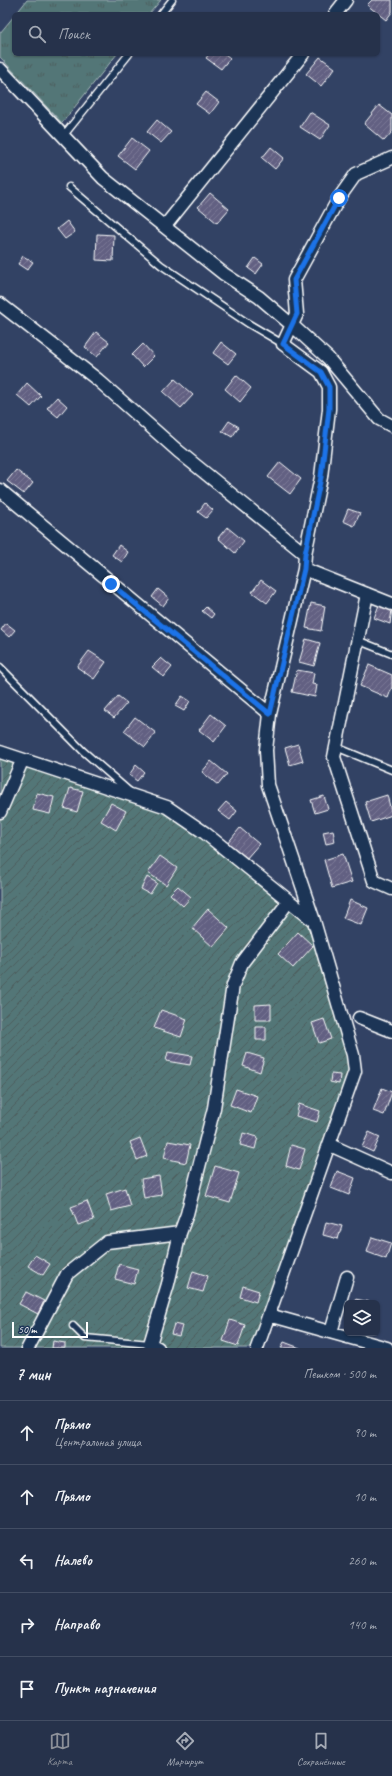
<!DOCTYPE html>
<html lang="ru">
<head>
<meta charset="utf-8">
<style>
  :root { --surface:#26324b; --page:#323e55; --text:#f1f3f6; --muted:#a4aab5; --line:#424d63; --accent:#8c9099 }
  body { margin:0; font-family:Caveat,sans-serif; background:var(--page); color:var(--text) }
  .controls { position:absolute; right:12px; bottom:12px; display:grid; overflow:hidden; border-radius:6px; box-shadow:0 1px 3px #0004 }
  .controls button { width:36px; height:36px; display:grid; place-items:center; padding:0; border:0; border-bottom:1px solid var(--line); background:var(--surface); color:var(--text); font:20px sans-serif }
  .scale { position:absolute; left:12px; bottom:10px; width:76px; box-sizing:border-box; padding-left:4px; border:2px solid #fff; border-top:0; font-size:11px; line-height:14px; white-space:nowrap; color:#fff; -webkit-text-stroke:3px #1d3557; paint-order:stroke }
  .stop { position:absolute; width:12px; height:12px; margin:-9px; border:3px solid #1a73e8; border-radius:50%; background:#fff }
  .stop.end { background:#1a73e8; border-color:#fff; box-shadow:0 1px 4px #0008 }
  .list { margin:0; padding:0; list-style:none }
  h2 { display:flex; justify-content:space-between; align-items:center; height:52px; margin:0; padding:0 16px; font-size:17px }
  h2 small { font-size:13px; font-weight:400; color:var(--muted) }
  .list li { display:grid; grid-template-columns:26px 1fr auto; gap:12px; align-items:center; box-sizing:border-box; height:64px; padding:0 16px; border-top:1px solid var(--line) }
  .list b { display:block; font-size:15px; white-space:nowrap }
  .list p { margin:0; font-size:13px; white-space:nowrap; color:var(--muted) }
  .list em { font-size:13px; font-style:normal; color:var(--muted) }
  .icon { flex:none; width:22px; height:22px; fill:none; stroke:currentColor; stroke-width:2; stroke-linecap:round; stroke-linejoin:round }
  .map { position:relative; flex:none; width:392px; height:1348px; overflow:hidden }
  .search { position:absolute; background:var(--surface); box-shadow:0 1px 3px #0004; left:12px; right:12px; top:12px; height:44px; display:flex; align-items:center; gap:10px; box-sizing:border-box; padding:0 14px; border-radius:6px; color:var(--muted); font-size:15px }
  .sheet { height:372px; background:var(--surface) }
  nav { display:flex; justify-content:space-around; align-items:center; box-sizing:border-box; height:56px; border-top:1px solid var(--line); background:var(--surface); font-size:11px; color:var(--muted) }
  nav a { display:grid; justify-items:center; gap:2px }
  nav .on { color:var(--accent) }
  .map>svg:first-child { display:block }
  .grass { fill:url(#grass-tufts); stroke:#a8babb }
  .garden { fill:url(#garden-furrows); stroke:#a8babb }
  .building { fill:url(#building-hatch); stroke:#fff }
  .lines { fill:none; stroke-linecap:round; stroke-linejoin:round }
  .service-casing { stroke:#fff; stroke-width:9 }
  .minor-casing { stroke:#fff; stroke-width:15 }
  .service { stroke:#1d3557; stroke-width:6 }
  .minor { stroke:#1d3557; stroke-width:12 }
  .route { stroke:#1a73e8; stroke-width:5 }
</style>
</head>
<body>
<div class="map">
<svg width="392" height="1348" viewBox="0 0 392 1348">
  <defs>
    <pattern id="grass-tufts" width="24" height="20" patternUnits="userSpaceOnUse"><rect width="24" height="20" fill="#527677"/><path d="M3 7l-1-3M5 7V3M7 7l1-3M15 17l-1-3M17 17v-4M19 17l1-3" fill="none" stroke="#4e5d5d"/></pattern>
    <pattern id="garden-furrows" width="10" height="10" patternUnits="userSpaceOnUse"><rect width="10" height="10" fill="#527677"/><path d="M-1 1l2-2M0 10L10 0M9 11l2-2" fill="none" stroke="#4e5d5d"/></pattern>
    <pattern id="building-hatch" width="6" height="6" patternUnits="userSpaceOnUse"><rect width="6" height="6" fill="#626082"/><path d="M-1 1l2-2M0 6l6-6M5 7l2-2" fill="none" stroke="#7a7895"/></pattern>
  </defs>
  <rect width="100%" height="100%" fill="#324264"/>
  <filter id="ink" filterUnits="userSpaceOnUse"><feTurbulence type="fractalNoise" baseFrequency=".025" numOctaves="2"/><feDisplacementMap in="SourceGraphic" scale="8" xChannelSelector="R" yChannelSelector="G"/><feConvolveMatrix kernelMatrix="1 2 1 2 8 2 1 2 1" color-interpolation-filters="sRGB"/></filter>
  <g filter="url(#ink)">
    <path class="grass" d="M27,0H161L149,14H16Z
      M14,16V54H117L62,123L0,57V33Z"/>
    <path class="garden" d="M0,746L164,805L306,919L350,1067L276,1285L252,1348H0Z"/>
    <path class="building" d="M372,0H392V12L386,20L367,5Z
      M209,54H225L230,58L221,69L206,58Z
      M320,57L335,68L321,86L306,74Z
      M206,92L219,102L210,114L196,104Z
      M379,105L392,115V132L384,141L364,124Z
      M310,112L330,125L320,140L300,127Z
      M157,120L171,132L161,143L147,132Z
      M132,138L149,151L135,169L118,156Z
      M271,147L284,158L275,169L262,158Z
      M210,193L229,209L217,223L198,207Z
      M67,221L75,232L65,239L57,229Z
      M97,234L114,235L113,261L96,260Z
      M23,256L33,262L27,270L18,264Z
      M255,258L263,264L256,274L248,268Z
      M96,332L109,342L97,357L85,347Z
      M221,342L236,354L228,364L213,353Z
      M143,344L154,356L143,367L132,355Z
      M236,375L251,388L240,402L225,389Z
      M175,379L193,395L181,408L163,392Z
      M27,383L41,396L31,407L17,395Z
      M57,397L67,406L58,417L47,408Z
      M229,421L239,427L232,437L222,431Z
      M280,462L301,479L290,494L268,477Z
      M16,470L33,483L24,494L7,481Z
      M205,503L213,510L206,518L198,512Z
      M348,509L360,513L354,526L343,521Z
      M227,527L244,541L235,553L218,538Z
      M119,545L128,552L122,562L112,555Z
      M261,580L276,591L267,603L252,592Z
      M158,589L169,598L163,606L152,597Z
      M311,603L325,606L321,631L306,628Z
      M379,605L392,609L390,624L374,618Z
      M206,607L214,614L211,618L202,611Z
      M6,623L15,630L9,637L1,630Z
      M306,639L320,643L314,666L299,662Z
      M89,651L106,662L94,679L77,667Z
      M161,658L172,667L164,677L152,667Z
      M369,665L392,675V687L388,698L360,686Z
      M297,670L314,673L312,684L317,685L315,697L292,692Z
      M118,696L127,703L114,718L105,711Z
      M182,696L190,701L184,711L175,706Z
      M211,714L226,726L214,742L199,730Z
      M135,717L156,733L145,747L124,731Z
      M298,744L303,761L290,765L285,748Z
      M211,761L227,774L218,785L202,772Z
      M136,765L144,772L137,781L129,775Z
      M70,788L83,791L77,812L64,808Z
      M37,793L54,797L50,814L33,810Z
      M387,795L392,815L371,822L365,802Z
      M324,796L328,809L315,813L311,800Z
      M226,802L237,811L230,820L218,811Z
      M111,803L126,811L116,830L101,821Z
      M240,828L259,844L246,859L227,844Z
      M333,830L335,842L326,844L323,832Z
      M343,854L352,882L332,888L324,860Z
      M160,856L177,868L166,885L148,873Z
      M147,877L157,883L150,894L141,889Z
      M178,886L191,897L183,906L170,894Z
      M350,900L368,908L361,925L343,918Z
      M208,909L229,928L213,947L192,928Z
      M298,932L313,946L293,968L278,954Z
      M271,1004V1020H255V1005Z
      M161,1010L187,1019L181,1037L154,1028Z
      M324,1019L331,1039L319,1043L312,1023Z
      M256,1027H266V1040H256Z
      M168,1052L192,1056L190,1065L166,1061Z
      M247,1053L264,1058L260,1072L243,1066Z
      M331,1074L340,1075L339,1084L330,1082Z
      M382,1088L392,1092L384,1115L373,1111Z
      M236,1089L257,1096L251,1113L230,1105Z
      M299,1104L320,1111L317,1122L296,1116Z
      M369,1132L380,1137L373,1152L362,1147Z
      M243,1133L258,1137L255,1149L240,1145Z
      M140,1138L147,1156L137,1160L130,1142Z
      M168,1141L190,1145L186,1163L164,1158Z
      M291,1145L305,1149L299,1170L286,1166Z
      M215,1166L239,1173L230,1203L206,1196Z
      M337,1171L355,1178L349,1195L331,1188Z
      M159,1176L162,1195L144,1198L141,1179Z
      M125,1188L130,1206L111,1211L106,1194Z
      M87,1201L94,1220L78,1225L71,1207Z
      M326,1222L342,1226L338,1239L323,1235Z
      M372,1237L391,1243L386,1259L367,1252Z
      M35,1255L50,1264L43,1275L28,1266Z
      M119,1264L138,1269L134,1284L115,1279Z
      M193,1271L208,1276L203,1292L188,1288Z
      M243,1286L259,1291L256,1302L240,1297Z
      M26,1292L44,1301L38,1314L19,1304Z
      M355,1299L371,1302V1303H354Z
      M230,1320L245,1325L238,1346L223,1341Z
      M174,1324L182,1326L179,1336L171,1334Z
      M53,1341L65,1343V1348H52Z
      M284,1342L300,1348H281Z"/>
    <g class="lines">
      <defs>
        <path id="service" d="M161,14L172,0
          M64,135L129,54
          M69,187L161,265L249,324L283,344
          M357,640L392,654
          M0,667L83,751L130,792
          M336,747L392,770
          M73,1326L85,1338L150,1344L149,1347"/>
        <path id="minor" d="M335,14L346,0
          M0,69L103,178L224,274L259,297L293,326L328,358L379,419L392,426
          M165,226L303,54
          M0,304L98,380L178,451L305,554
          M0,490L270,714
          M304,569L392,604
          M367,594L334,757L374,881L392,889
          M0,752L167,807L205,833L314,921
          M0,812L22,761
          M359,1018L392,1031
          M330,1145L392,1173
          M269,1315L387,1348
          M331,1332L347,1277
          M28,1348L67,1274L107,1242L180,1233
          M158,1348L150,1344L168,1284L180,1233L187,1214L214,1108L233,985L242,963L289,901
          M257,1348L355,1071L353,1055L314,921L268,785L266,750L270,714L304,569L305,554L321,477L329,409V387L321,372L283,344L297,314L294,280L339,198L356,174L392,158"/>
      </defs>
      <use href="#service" class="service-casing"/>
      <use href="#minor" class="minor-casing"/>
      <use href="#service" class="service"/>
      <use href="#minor" class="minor"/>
    </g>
  </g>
  <g class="lines" filter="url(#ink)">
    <path class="route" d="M111,584L270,714L304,569L305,554L321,477L329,409V387L321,372L283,344L297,314L294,280L339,198"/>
  </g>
</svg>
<div class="controls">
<button><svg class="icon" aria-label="layers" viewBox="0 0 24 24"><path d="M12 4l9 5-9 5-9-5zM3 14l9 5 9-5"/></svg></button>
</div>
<div class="scale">50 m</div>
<div class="stop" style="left:339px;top:198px"></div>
<div class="stop end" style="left:111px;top:584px"></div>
<div class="search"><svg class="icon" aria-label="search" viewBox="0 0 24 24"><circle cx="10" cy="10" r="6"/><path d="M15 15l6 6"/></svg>Поиск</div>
</div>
<section class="sheet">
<h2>7 мин<small>Пешком · 500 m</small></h2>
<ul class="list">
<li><svg class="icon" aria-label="ahead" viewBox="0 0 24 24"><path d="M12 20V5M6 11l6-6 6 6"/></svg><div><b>Прямо</b><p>Центральная улица</p></div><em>90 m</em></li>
<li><svg class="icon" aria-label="ahead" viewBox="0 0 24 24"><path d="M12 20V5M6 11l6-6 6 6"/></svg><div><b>Прямо</b></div><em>10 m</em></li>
<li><svg class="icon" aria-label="left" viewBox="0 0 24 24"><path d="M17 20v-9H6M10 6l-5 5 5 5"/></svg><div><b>Налево</b></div><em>260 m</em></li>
<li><svg class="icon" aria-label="right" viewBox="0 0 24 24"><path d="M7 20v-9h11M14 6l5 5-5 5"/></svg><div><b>Направо</b></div><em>140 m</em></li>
<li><svg class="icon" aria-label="arrive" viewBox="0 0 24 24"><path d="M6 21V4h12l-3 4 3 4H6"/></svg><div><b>Пункт назначения</b></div></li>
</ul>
</section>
<nav>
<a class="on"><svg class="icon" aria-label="map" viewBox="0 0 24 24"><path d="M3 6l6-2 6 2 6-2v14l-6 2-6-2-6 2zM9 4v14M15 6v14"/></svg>Карта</a>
<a><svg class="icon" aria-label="directions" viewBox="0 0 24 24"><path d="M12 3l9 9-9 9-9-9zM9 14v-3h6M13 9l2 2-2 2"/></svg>Маршрут</a>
<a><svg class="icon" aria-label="saved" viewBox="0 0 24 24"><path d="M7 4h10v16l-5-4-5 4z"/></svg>Сохранённые</a>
</nav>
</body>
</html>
